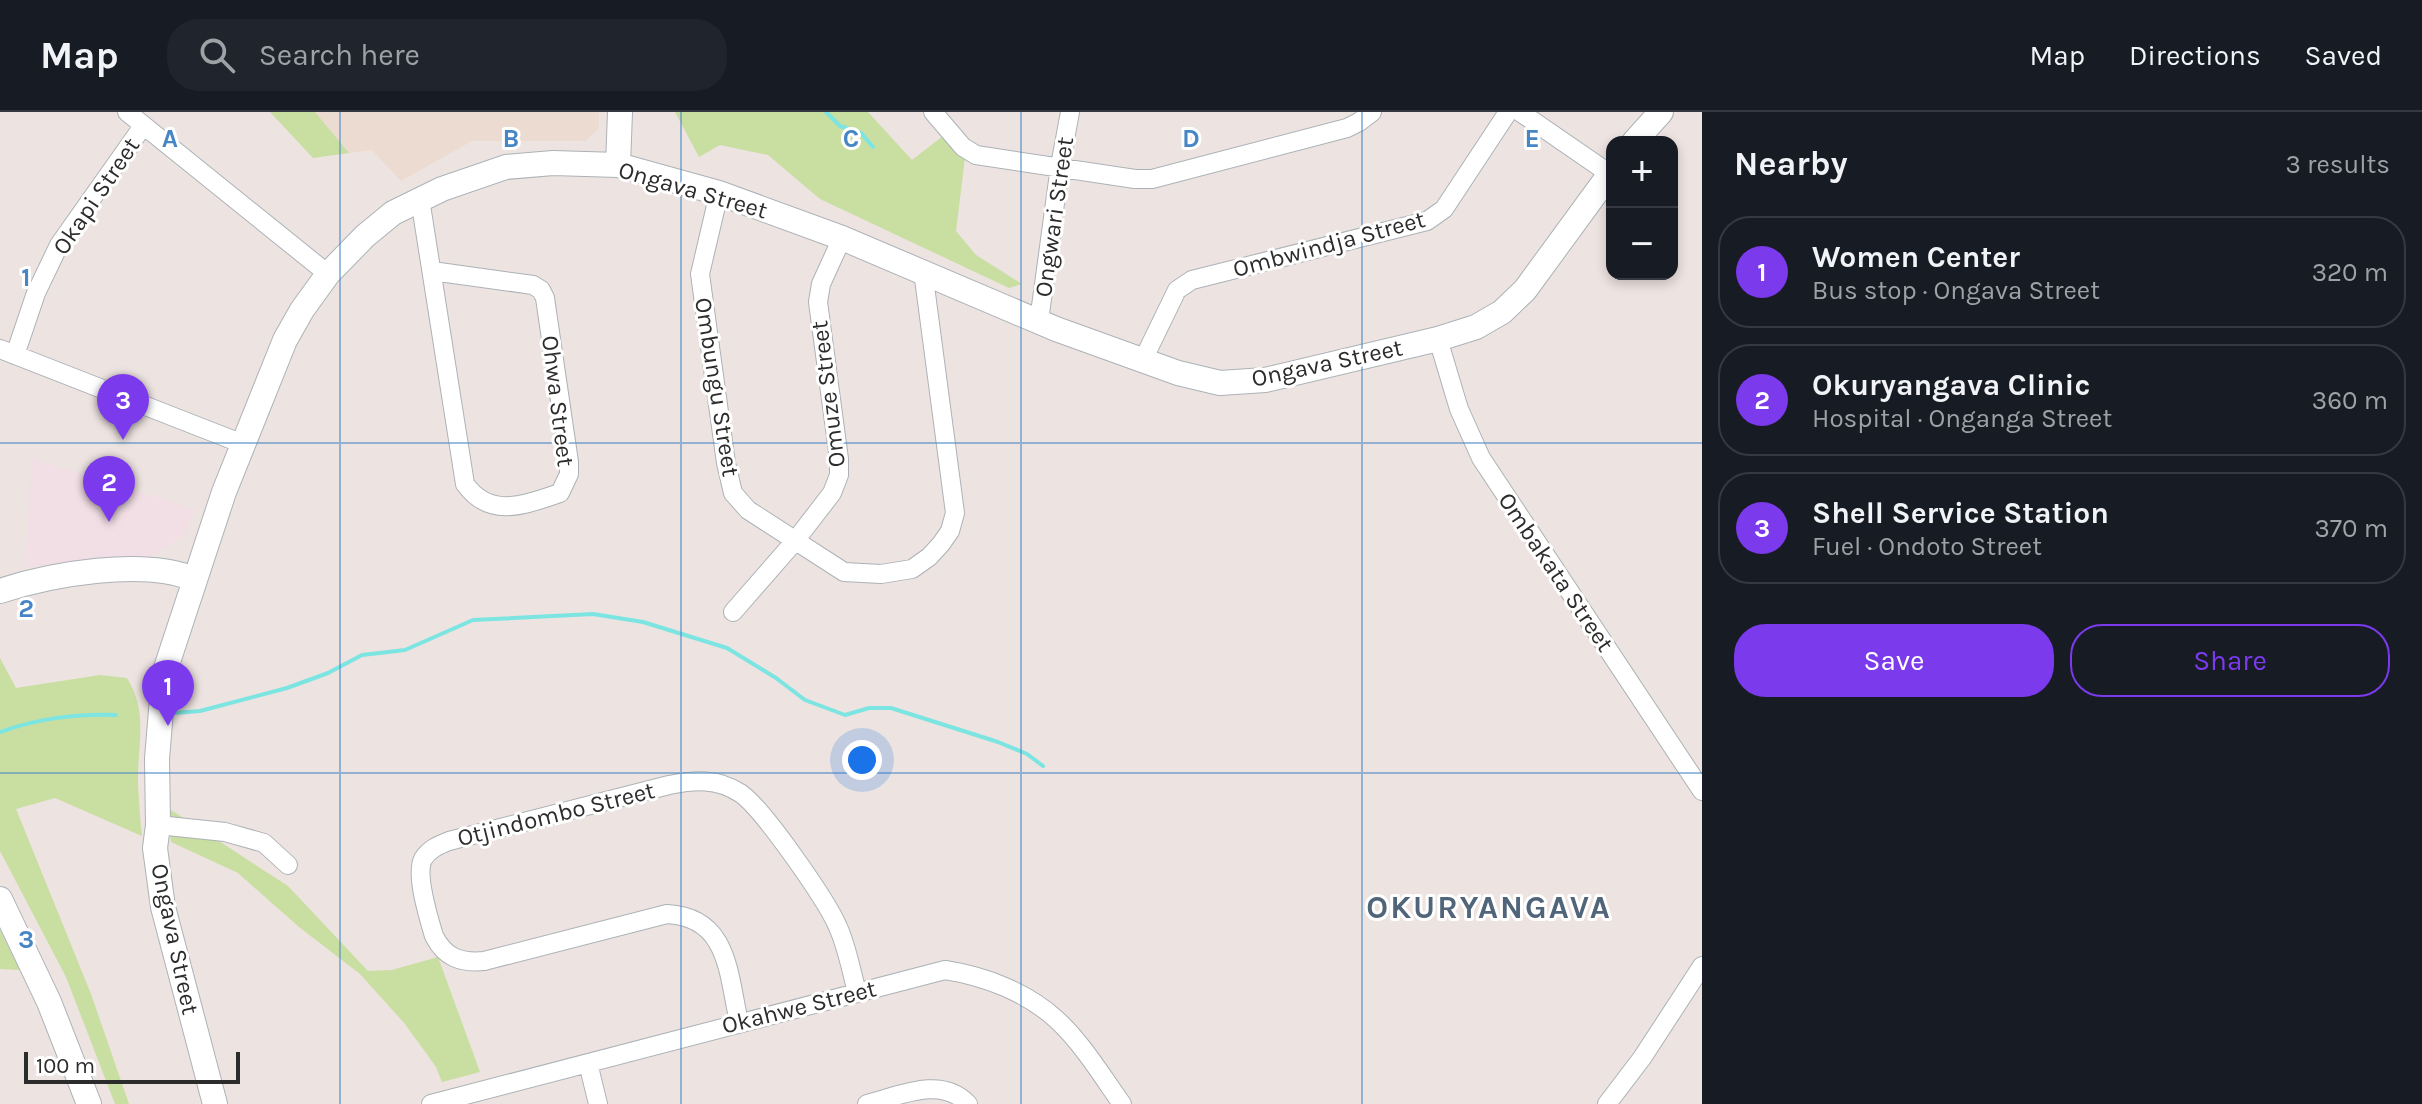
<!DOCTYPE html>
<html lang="en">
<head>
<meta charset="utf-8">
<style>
  :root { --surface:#171b24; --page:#20242c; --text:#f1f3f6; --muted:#9ea1a6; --line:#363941; --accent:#7c3aed }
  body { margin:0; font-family:Karla,sans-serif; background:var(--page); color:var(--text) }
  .controls { position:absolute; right:24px; top:24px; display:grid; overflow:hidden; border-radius:16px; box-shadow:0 4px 12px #0003 }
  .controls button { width:72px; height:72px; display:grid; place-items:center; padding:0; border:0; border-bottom:2px solid var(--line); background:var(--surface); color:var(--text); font:40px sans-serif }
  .scale { position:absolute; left:24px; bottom:20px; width:216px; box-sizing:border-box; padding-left:8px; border:4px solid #2c2c2c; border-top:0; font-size:22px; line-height:28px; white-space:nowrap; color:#2c2c2c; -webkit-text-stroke:6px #fff; paint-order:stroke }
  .you { position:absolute; left:862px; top:648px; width:28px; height:28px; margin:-20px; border:6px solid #fff; border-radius:50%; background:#1a73e8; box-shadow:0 0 0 12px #1a73e833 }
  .badge { display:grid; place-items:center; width:52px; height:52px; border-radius:50%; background:var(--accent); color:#fff; font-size:26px; font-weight:700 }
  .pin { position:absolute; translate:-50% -66px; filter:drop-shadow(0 2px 4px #0008) }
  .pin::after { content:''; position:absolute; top:42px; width:28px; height:24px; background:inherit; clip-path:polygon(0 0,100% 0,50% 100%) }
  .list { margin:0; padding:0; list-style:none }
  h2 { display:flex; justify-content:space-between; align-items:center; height:104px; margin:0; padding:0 32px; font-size:34px }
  h2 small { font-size:26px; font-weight:400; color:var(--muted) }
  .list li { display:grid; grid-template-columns:52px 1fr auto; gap:24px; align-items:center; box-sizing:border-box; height:112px; margin:0 16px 16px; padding:0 16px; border:2px solid var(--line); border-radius:32px }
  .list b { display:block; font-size:30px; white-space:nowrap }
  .list p { margin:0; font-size:26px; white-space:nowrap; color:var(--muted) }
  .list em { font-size:26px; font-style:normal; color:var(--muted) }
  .actions { display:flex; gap:16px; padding:24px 32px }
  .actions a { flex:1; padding:18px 0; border:2px solid var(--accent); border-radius:32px; text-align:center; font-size:28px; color:var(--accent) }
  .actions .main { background:var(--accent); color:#fff }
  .icon { flex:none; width:44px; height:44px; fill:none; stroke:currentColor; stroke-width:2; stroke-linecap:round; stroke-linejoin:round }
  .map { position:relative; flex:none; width:1702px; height:992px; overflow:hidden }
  header { display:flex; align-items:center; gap:48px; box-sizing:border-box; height:112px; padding:0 40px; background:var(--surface); border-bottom:2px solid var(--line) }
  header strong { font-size:38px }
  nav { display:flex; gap:44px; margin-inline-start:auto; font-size:28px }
  .search { width:560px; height:72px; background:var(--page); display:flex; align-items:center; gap:20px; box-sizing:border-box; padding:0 28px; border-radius:32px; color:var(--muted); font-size:30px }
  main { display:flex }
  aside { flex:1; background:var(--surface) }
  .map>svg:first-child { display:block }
  .education { fill:#ecdbd1 }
  .medical { fill:#f2dee5 }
  .green { fill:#c9dea1 }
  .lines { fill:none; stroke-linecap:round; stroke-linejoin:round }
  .stream { stroke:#7ce5e1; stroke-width:4 }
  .street-casing { stroke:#acb2b7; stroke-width:20 }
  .secondary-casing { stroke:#acb2b7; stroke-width:26 }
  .street { stroke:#fff; stroke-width:18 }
  .secondary { stroke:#fff; stroke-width:24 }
  .grid { fill:none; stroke:#4786c5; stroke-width:2; stroke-opacity:0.55 }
  .labels { text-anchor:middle; stroke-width:6; stroke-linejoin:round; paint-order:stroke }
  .street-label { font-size:24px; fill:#2c2c2c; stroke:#fff }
  .district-label { font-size:32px; font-weight:bold; letter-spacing:2px; fill:#50647a; stroke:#fff }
  .grid-label { font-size:26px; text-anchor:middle; font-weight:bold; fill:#4786c5; stroke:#fff; stroke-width:6; stroke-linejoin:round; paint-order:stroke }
</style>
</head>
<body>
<header>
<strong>Map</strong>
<div class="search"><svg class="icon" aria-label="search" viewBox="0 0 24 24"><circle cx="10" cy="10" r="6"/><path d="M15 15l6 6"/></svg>Search here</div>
<nav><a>Map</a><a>Directions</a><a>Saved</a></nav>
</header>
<main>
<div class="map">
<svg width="1702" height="992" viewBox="0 0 1702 992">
  <rect width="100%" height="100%" fill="#ede3e0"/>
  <path class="education" d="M315,0H599V16L586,29H472L401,69L372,38L349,41Z"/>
  <path class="medical" d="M32,347L195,397L184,423L143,450H65L25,455Z"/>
  <path class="green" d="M270,0H315L349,41L313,46Z
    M675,0H868L912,48L943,24L965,46L956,119L976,143L1022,172L1009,176L820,87L768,43L720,33L699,45Z
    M0,546L16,576L100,563L127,566C149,601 137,633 138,672C139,690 140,707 142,724L55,686L16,697L91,882L129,992H115L66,865L0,739Z
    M168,696L288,774L368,859L392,858L438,845L480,960L442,970L436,955L405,912L360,862L299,815L238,761L171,730Z
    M0,818L20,858L0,857Z"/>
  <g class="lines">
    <path class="stream" d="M826,0L840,14L861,21L873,35
      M174,601L200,599L287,576L328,561L362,543L405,538L473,508L593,502L643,510L727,536L776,566L805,588L845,603L869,596H891L998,630L1027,642L1043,654
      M0,620C39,606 75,602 116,603"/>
    <defs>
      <path id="street" d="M127,0L328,162
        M933,0L963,35L976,43L1135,67H1152L1347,16L1359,10L1372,0
        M1520,0L1610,62
        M719,81L700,162L726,351L733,381L748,398L844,460L881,462L912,457L929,445L941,432L950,419L955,401L923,159
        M420,87L465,372C490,407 524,393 560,381L569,362V350L545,186L541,178L533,173L432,159
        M1039,209L1060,54L1070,0
        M1438,227L1459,297L1481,346L1702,679
        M0,237L243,332
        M15,243L36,181L59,133L143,14
        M1143,248L1177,178L1192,168L1427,109L1444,97L1508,0
        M733,500L795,429L832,381L839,363V347L818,190L821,172L842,126
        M158,713L225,720L264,731L288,753
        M739,910C728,862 729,805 667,802L484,849C461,851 445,846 434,824C429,807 415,763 423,747C429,737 439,733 449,729L669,673C695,668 717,666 740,681C762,695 827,789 838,815C847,835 851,858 857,880
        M588,951L598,992
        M431,992L945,858C984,864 1027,880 1057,908C1082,931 1102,964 1122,992
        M867,992C899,984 941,963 968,992
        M1607,992L1642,946L1702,854"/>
      <path id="secondary" d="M1634,30L1661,0
        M618,53L620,0
        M0,479C52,462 143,446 194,467
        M0,787L49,890L89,992
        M215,992L163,795L155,736L158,713L157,647L164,562L224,380L285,228L302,198L328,162L365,124L393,101L442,77L506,55L553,51L618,53L719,81L842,126L1056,217L1178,261L1220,271L1265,268L1438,227L1476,215L1502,200L1525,178L1612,59"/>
    </defs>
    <use href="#street" class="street-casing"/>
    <use href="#secondary" class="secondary-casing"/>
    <use href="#street" class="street"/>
    <use href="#secondary" class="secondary"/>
  </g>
  <path class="grid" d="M340,0V992M681,0V992M1021,0V992M1362,0V992M0,331H1702M0,661H1702"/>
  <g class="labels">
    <g class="street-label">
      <text transform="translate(693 78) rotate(16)" y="8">Ongava Street</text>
      <text transform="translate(96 84) rotate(-56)" y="8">Okapi Street</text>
      <text transform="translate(1054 105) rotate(-82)" y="8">Ongwari Street</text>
      <text transform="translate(1329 132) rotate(-15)" y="8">Ombwindja Street</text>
      <text transform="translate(1327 251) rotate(-12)" y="8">Ongava Street</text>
      <text transform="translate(717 275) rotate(81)" y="8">Ombungu Street</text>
      <text transform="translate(828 282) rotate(-97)" y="8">Omuze Street</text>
      <text transform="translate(558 289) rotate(83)" y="8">Ohwa Street</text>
      <text transform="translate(1556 460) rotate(56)" y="8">Ombakata Street</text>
      <text transform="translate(556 702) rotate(-14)" y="8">Otjindombo Street</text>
      <text transform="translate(175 827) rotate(78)" y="8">Ongava Street</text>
      <text transform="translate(799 895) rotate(-14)" y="8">Okahwe Street</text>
    </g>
    <g class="district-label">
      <text x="1489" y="806">OKURYANGAVA</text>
    </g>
  </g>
  <g class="grid-label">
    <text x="170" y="35">A</text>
    <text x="511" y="35">B</text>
    <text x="851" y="35">C</text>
    <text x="1191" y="35">D</text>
    <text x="1532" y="35">E</text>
    <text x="26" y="174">1</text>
    <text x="26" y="505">2</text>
    <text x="26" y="836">3</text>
  </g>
</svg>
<div class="controls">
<button>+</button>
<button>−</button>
</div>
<div class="scale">100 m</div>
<div class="you"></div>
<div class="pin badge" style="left:168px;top:614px">1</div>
<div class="pin badge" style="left:109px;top:410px">2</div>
<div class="pin badge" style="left:123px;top:328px">3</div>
</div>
<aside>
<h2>Nearby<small>3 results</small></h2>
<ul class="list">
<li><span class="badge">1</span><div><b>Women Center</b><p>Bus stop · Ongava Street</p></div><em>320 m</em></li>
<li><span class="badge">2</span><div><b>Okuryangava Clinic</b><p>Hospital · Onganga Street</p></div><em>360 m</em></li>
<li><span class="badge">3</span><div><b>Shell Service Station</b><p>Fuel · Ondoto Street</p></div><em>370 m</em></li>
</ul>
<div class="actions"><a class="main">Save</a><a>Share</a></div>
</aside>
</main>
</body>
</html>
